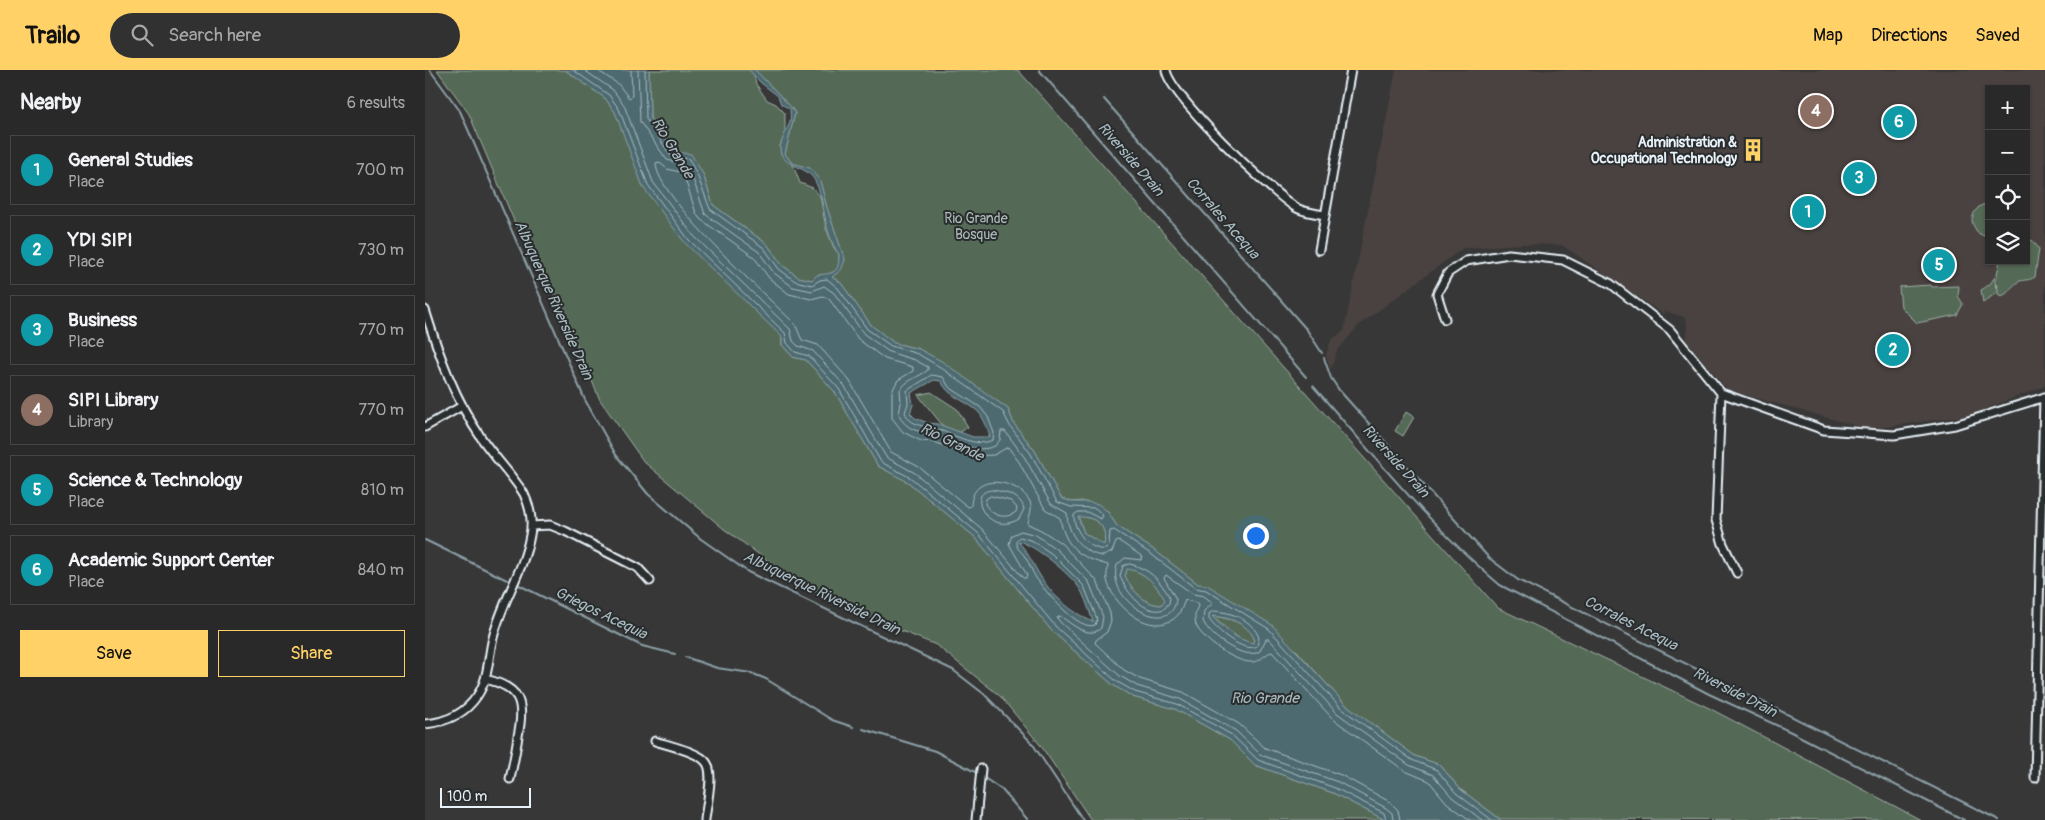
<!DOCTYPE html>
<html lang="en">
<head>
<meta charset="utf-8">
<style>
  :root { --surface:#2a2929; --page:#323131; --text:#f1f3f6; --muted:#a5a6a8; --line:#464546; --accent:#ffd166 }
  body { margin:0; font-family:Pangolin,sans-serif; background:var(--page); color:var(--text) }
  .controls { position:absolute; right:15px; top:15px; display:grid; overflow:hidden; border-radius:0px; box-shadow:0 1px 4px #0004 }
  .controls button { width:45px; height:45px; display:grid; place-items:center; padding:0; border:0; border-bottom:1px solid var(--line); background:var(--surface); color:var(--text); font:25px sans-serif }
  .scale { position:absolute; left:15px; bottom:12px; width:91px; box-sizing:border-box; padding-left:5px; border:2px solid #e8f1f8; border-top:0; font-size:14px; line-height:18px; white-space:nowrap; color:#e8f1f8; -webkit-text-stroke:4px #2a2d2e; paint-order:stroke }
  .you { position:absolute; left:830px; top:465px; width:18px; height:18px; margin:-12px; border:4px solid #fff; border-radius:50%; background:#1a73e8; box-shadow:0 0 0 8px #1a73e833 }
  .badge { display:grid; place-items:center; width:32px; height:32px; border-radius:50%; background:var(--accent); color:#fff; font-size:16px; font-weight:700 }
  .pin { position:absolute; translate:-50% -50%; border:2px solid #fff; box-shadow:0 1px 5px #0006 }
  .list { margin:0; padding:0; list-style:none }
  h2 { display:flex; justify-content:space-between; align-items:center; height:65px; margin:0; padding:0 20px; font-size:21px }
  h2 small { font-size:16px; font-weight:400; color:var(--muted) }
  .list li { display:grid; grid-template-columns:32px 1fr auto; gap:15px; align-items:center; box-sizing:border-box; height:70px; margin:0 10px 10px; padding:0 10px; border:1px solid var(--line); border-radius:0px }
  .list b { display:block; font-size:19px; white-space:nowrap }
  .list p { margin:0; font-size:16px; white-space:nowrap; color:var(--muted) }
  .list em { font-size:16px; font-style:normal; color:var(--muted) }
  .actions { display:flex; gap:10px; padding:15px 20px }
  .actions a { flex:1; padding:11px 0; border:1px solid var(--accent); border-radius:0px; text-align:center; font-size:18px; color:var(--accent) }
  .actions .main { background:var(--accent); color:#111 }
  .icon { flex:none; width:28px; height:28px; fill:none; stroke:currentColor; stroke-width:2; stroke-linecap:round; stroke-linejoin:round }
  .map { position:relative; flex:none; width:1620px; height:750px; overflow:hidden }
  header { display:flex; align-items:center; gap:30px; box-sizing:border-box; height:70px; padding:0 25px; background:var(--accent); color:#111 }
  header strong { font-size:24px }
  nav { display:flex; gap:28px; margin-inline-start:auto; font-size:18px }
  .search { width:350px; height:45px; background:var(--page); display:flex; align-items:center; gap:12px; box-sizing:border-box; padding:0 18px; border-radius:28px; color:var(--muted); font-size:19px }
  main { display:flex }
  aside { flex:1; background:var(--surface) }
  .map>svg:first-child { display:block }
  .built { fill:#494341; fill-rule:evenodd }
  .green { fill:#546a56; stroke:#9eaea7 }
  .water { fill:#4d6a71; stroke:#8ba0a7; fill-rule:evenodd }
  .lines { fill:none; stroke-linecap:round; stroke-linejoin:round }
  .shore { stroke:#aabbc2; stroke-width:1 }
  .stream { stroke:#8ba0a7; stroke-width:2 }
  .minor-casing { stroke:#e8f1f8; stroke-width:11 }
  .minor { stroke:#2a2d2e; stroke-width:7 }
  .labels { text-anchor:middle; stroke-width:4; stroke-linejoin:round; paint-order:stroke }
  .poi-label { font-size:14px; font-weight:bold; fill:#e8f1f8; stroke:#2a2d2e; text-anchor:end }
  .park-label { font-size:14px; fill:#adbbb7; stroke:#2a2d2e }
  .water-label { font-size:15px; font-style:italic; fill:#aabbc2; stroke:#2a2d2e }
</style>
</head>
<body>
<header>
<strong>Trailo</strong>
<div class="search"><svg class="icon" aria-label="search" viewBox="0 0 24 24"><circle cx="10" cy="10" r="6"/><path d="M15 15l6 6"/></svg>Search here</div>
<nav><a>Map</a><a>Directions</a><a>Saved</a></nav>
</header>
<main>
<aside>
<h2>Nearby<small>6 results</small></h2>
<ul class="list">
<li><span class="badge" style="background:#0f9aa8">1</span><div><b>General Studies</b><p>Place</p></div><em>700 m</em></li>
<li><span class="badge" style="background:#0f9aa8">2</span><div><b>YDI SIPI</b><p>Place</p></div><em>730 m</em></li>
<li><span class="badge" style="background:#0f9aa8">3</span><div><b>Business</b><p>Place</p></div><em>770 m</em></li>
<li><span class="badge" style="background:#8d6e63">4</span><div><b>SIPI Library</b><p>Library</p></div><em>770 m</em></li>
<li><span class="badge" style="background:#0f9aa8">5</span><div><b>Science &amp; Technology</b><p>Place</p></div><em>810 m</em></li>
<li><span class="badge" style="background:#0f9aa8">6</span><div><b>Academic Support Center</b><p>Place</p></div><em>840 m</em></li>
</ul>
<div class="actions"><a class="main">Save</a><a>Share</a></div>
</aside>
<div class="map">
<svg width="1620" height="750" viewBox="0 0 1620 750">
  <rect width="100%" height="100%" fill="#383737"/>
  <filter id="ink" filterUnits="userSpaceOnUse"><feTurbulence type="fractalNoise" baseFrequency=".02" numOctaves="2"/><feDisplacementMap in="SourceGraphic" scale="10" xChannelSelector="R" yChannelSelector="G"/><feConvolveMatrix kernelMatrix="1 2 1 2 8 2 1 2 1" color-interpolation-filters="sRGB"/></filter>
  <g filter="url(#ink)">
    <path class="built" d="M971,0H1620V316L1541,346L1443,359L1303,320L1262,271V254L1259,247L1240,241L1238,244L1137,175L1097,174L1038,178L934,255L912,281L906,299L901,285L906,270L919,261ZM1564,19H1601V191H1564Z"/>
    <path class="green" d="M12,0H140L180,28L357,267V275L368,287L381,290L410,322L453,396L483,412L550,467L627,561L688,615L708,627L750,639L805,670L830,695L908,723L960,750H666L616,676L575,626L511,575L452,551L368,509L299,459L219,392L175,330L137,240L89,151L44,44Z
      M224,0H324L329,4L331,14L342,30L351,34L360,43V64L355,76L356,84L368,95L375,113L388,118L395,126L401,158L409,178L414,184V195L411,201L387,210L373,207L357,195L342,174L288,135L278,104L250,82L225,48Z
      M330,0H593L1073,538L1284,638L1496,750L1075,749L1035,719L1015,695L990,686L920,634L872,581L773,514L729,480L692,456L682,441L657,431L647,432L636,428L610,381L589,354L583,339L494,279L469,273L446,255L416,213L407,207V205L411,204L420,190L402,138L395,111L385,99L367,93L360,84L370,43L366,37Z
      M1564,133V167C1554,166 1550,161 1547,151C1548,141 1553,135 1564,133Z
      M1601,168L1608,171L1614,179L1610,207C1604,211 1599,209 1593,212C1586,216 1584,224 1576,226L1573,224L1572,204L1575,191H1601Z
      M1570,207L1571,223L1558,233L1556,220L1565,214Z
      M1506,215L1507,217L1534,216L1533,226L1538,234L1532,245L1492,253L1476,237L1474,217Z
      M506,322L532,339L543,357L534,363L518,356L493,325Z
      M981,342L989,347L978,366L970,361Z
      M653,446C673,448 683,456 679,476L659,463Z
      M702,498C724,504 728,512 741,530L736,535C718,534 708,521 700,506Z
      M786,546C803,548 822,552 829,568L828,574L816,570Z"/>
    <path class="water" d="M140,0H224L225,48L250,82L266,84L278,104L288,135L342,174L357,195L373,207L387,210L392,205C409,203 414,204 414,184C397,162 402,132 389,109C382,97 362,97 356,84C352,74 363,60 365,51C366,47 365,43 365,39L356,34L353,26L336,13L324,0H330L366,37L370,43L360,84L367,93L385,98L395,111L402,138L420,190L416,200L407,207L416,213L446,255L469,273L494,279L518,292L583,339L589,354L610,381L636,428L647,432H663L673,434L682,441L692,456L729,480L773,514L782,515L847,555L920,634L990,686L1015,695L1035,719L1076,750H960L908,723L830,695L805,670L750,639L708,627L688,615L627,561L550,467L483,412L453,396L410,322L381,290L368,287L357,275V267L260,173L218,117L190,42L180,28ZM509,310L516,311C523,326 537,329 550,339C558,345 562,357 565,367H548L513,354L503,353L490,348L485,343L488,335L486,323ZM653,447C672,446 683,457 679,475L659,463ZM593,471C610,475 645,504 655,519C660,527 665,543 668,552C646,542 626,525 614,504C606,490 603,483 593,471ZM702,499C721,502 731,514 740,530L736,535C718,534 708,521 700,506ZM787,546C803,547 822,553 829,568L828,573C812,570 797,558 787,546Z"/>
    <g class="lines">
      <path class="shore" d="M148,0L184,25L194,39L223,115L264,170L360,263L362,273L370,282L384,286L414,319L456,392L486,408L553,463L631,557L691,611L710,622L752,634L807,665L833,690L910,718L959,743L961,750
        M159,0L188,20L199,35L228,112L268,165L365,259L368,271L373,276L388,281L419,315L461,387L490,403L557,459L598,508H601L602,505L584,474L587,465L596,461L611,465L631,479L664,512L678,547L676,558C663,570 646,553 635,546L632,548L636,553L695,606L712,616L755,629L811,661L836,685L913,712L961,738L967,743L968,750
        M172,0L193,14L204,28L207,26L206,0
        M213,0L215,52L242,90L260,95L268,109L280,144L334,182L349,203L368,217L387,221L399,216L409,223L439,264L464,282L490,290L503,297V300C494,307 481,310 475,320L476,333L474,344C481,363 499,361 513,366C531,373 551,384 570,376L575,370L576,361H580L600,388L626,434L642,443C642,463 657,484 678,486L687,482L691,472L694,471L718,487L716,490L700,488L692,495C680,533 748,568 751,529L739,508L741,505L768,524L779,526L788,533L779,541L778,551C784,566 820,592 835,581L841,569H844L912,643L984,695L1008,705L1027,727L1057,750
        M220,0L221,49L246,86L264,89L273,107L285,139L339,178L354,199L370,211L387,215L395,210L402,209L413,218L442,259L466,276L493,284L515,297L578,342L585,356L606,384L632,432L646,437L670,438L678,445L676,449L662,442H653L649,445C648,460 665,482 681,479L684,475L685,461L689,460L726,484L770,518L781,520L844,559L916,638L987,690L1012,700L1031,723L1067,750
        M507,305L518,307L524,317L555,337L563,347L569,363L568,370C550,378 531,365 514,360C502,356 485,357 480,342L483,334L482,321Z
        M569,420C581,423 596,425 599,439L594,449C562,468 538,419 569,420Z
        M566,426L586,431L592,438L591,442C580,450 567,446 560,434L561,429Z
        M595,467L608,471L627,484L659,516L672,549L670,555C654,562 620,521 611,508C607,502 605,494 600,487C597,481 590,479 591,471Z
        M705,494C725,499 735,510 745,528L744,533L739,539C720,546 701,522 695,506L698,496Z
        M789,541C807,542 828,550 834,568L832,576C819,584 791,560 784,549V544Z
        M975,750L973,740L965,732L916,705L840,678L814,654L758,622L715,609L699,600L670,573L671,570L682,562L686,551L685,543L672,511L636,473L616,460L603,454C603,448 607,442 606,435C601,413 547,397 546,436L543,437L494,397L466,382L424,310L393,275L377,270L370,254C343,227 230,126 231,93L234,92L242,99L255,102L261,112L271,143L275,149L329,187L344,208L364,224L386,229L398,226L404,229L434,270L460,289L488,297V301L473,310L467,321V348L478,362L496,371L509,372L545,386L569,385L583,377L594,392L620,439L635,448C640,478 656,488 683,495C683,500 681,505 682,510C687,533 720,564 745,551C754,547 757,538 760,530L772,533L773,536C770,542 769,548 771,555C777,570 811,593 827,592C836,592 840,583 847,582L908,649L980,701L1004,711L1022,733L1045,750"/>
      <path class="stream" d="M5,0L35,41L160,330L191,385L223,424L276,469L323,502L528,600L559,624L607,673L658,750
        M614,0L881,307
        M679,29L882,260L897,283
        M899,288L906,308L914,320L1064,488L1093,510L1574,750
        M888,316C947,383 1006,457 1075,515L1284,624L1366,662L1539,750
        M0,470L82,510
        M94,515L217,576L250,584
        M260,587L292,598L326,603L341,609L407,650L428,657
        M438,659L510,681L554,704
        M558,707L577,720L603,750"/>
      <defs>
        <path id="minor" d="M741,0C744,25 845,121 870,137C877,142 890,143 899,145
          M894,180L926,0
          M0,240C14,285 30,330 57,369C70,388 87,405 99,424C105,437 108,451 105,465C99,501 75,534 67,572C63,591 63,610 52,626C40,644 21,652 0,654
          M1020,249L1012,224L1023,203L1041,191L1084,184L1138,190L1186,214L1245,260L1296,323L1399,360L1469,365L1530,355L1620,327
          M1296,323L1291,450L1298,474L1312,503
          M0,357L37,336
          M106,456L125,455L140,461L213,498L225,511
          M60,609C96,617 100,633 93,666C91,681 88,695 85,709
          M230,671C242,675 274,682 281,692C290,702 281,737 280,750
          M1610,708L1619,327
          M551,750L556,699"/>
      </defs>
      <use href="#minor" class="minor-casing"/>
      <use href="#minor" class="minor"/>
    </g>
  </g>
  <defs>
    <symbol id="building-bare" viewBox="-9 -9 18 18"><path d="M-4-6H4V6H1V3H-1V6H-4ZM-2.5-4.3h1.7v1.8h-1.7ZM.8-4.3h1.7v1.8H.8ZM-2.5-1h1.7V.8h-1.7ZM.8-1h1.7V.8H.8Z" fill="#ffd166" stroke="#2a2d2e" stroke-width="2.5" paint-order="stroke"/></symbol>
  </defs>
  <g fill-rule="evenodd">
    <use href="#building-bare" x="1312" y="64" width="32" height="32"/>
  </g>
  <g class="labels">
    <g class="poi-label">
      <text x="1312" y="77">Administration &amp;<tspan x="1312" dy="16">Occupational Technology</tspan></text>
    </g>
    <g class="park-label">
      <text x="551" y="153">Rio Grande<tspan x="551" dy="16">Bosque</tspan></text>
    </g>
    <g class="water-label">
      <text transform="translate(248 78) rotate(59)" y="5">Rio Grande</text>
      <text transform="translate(706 89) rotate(49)" y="5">Riverside Drain</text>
      <text transform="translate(798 148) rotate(49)" y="5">Corrales Acequa</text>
      <text transform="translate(129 230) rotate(66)" y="5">Albuquerque Riverside Drain</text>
      <text transform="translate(527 372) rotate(26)" y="5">Rio Grande</text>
      <text transform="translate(971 391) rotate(48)" y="5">Riverside Drain</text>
      <text transform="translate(397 523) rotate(26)" y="5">Albuquerque Riverside Drain</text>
      <text transform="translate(176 543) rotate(26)" y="5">Griegos Acequia</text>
      <text transform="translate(1206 553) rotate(27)" y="5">Corrales Acequa</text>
      <text transform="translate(1310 622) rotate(27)" y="5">Riverside Drain</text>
      <text x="840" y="633">Rio Grande</text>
    </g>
  </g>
</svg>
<div class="controls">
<button>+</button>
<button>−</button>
<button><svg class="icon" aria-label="locate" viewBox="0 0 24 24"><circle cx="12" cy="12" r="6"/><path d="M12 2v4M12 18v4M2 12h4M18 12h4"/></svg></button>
<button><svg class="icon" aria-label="layers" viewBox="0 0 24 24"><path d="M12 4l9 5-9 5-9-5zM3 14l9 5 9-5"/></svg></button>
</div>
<div class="scale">100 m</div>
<div class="you"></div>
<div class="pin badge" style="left:1383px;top:142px;background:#0f9aa8">1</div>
<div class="pin badge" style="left:1468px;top:280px;background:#0f9aa8">2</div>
<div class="pin badge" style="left:1434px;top:108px;background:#0f9aa8">3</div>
<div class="pin badge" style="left:1391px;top:41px;background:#8d6e63">4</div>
<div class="pin badge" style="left:1514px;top:195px;background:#0f9aa8">5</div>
<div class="pin badge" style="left:1474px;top:52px;background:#0f9aa8">6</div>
</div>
</main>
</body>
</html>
